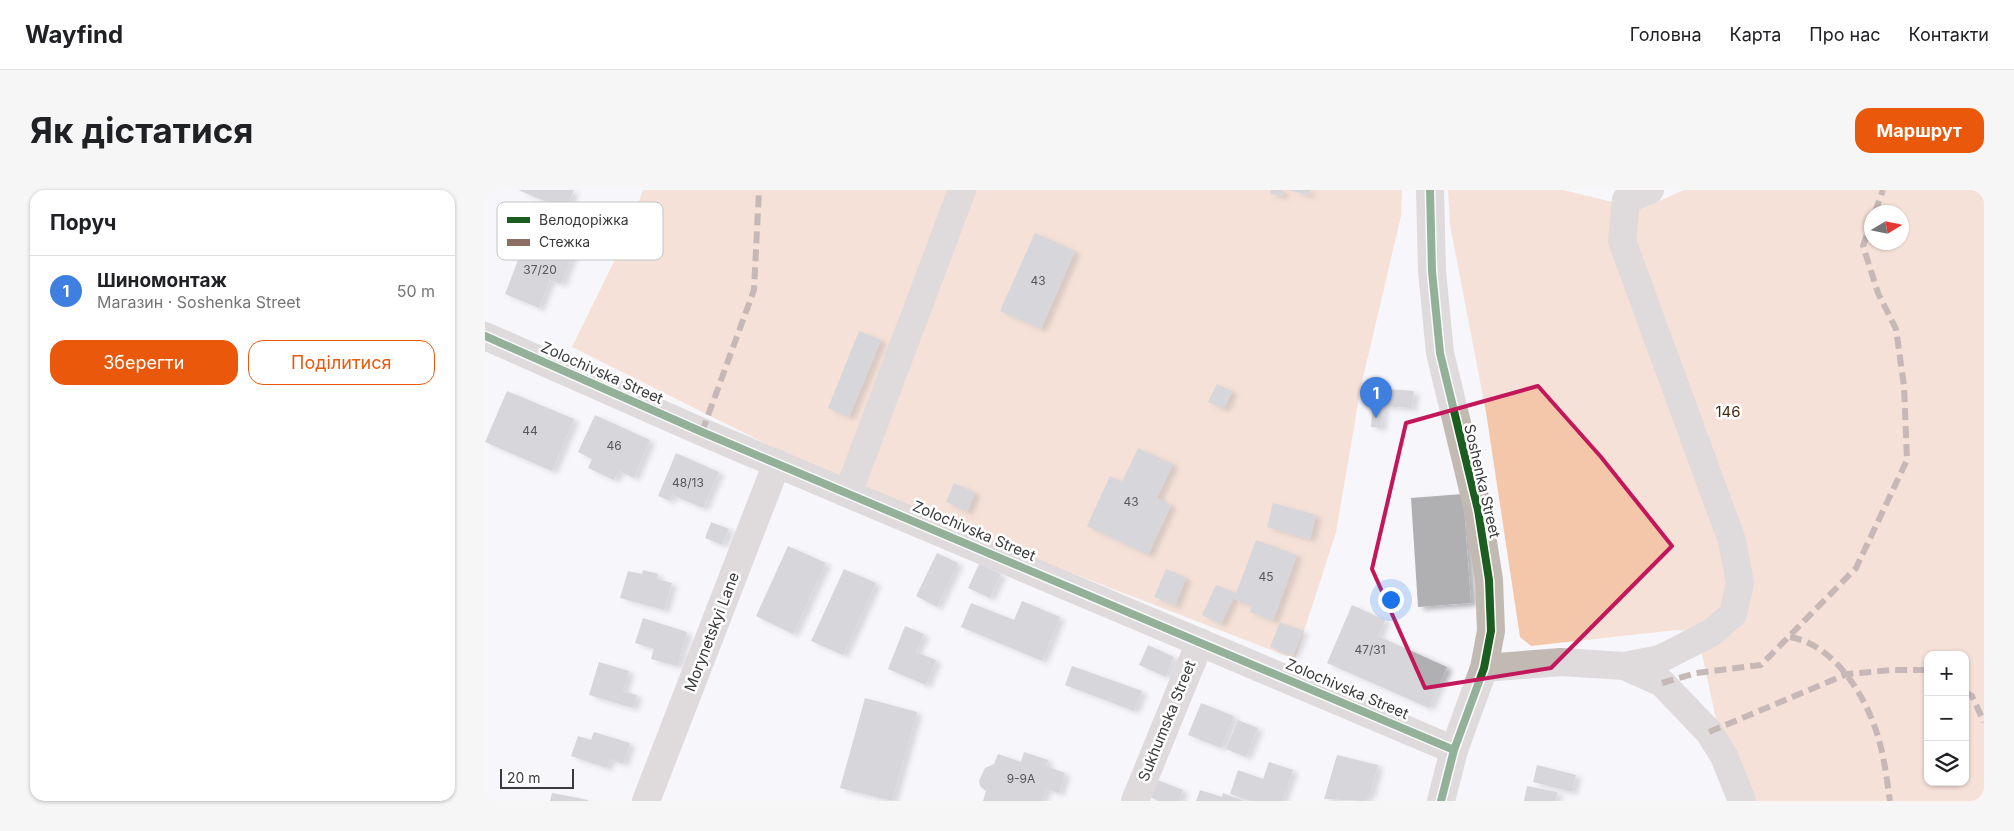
<!DOCTYPE html>
<html lang="uk">
<head>
<meta charset="utf-8">
<style>
  :root { --surface:#fff; --page:#f6f6f6; --text:#202124; --muted:#757577; --line:#e0e0e0; --accent:#ea580c }
  body { margin:0; font-family:Inter,sans-serif; background:var(--page); color:var(--text) }
  .controls { position:absolute; right:15px; bottom:15px; display:grid; overflow:hidden; border-radius:10px; box-shadow:0 1px 4px #0004 }
  .controls button { width:45px; height:45px; display:grid; place-items:center; padding:0; border:0; border-bottom:1px solid var(--line); background:var(--surface); color:var(--text); font:25px sans-serif }
  .compass { position:absolute; left:1379px; top:15px; width:45px; height:45px; border-radius:50%; background:var(--surface); box-shadow:0 1px 4px #0004; rotate:80deg }
  .scale { position:absolute; left:15px; bottom:12px; width:74px; box-sizing:border-box; padding-left:5px; border:2px solid #3a3a3d; border-top:0; font-size:14px; line-height:18px; white-space:nowrap; color:#3a3a3d; -webkit-text-stroke:4px #fff; paint-order:stroke }
  .you { position:absolute; left:905px; top:409px; width:18px; height:18px; margin:-12px; border:4px solid #fff; border-radius:50%; background:#1a73e8; box-shadow:0 0 0 8px #1a73e833 }
  .badge { display:grid; place-items:center; width:32px; height:32px; border-radius:50%; background:var(--accent); color:#fff; font-size:16px; font-weight:700 }
  .pin { position:absolute; translate:-50% -41px; filter:drop-shadow(0 1px 2px #0008) }
  .pin::after { content:''; position:absolute; top:26px; width:18px; height:15px; background:inherit; clip-path:polygon(0 0,100% 0,50% 100%) }
  .list { margin:0; padding:0; list-style:none }
  h2 { display:flex; justify-content:space-between; align-items:center; height:65px; margin:0; padding:0 20px; font-size:21px }
  h2 small { font-size:16px; font-weight:400; color:var(--muted) }
  .list li { display:grid; grid-template-columns:32px 1fr auto; gap:15px; align-items:center; box-sizing:border-box; height:70px; padding:0 20px; border-top:1px solid var(--line) }
  .list b { display:block; font-size:19px; white-space:nowrap }
  .list p { margin:0; font-size:16px; white-space:nowrap; color:var(--muted) }
  .list em { font-size:16px; font-style:normal; color:var(--muted) }
  .actions { display:flex; gap:10px; padding:15px 20px }
  .actions a { flex:1; padding:11px 0; border:1px solid var(--accent); border-radius:15px; text-align:center; font-size:18px; color:var(--accent) }
  .actions .main { background:var(--accent); color:#fff }
  .icon { flex:none; width:28px; height:28px; fill:none; stroke:currentColor; stroke-width:2; stroke-linecap:round; stroke-linejoin:round }
  .map { position:relative; flex:none; width:1499px; height:611px; overflow:hidden; border-radius:15px }
  header { display:flex; align-items:center; gap:30px; box-sizing:border-box; height:70px; padding:0 25px; background:var(--surface); border-bottom:1px solid var(--line) }
  header strong { font-size:24px }
  nav { display:flex; gap:28px; margin-inline-start:auto; font-size:18px }
  .intro { display:flex; align-items:center; justify-content:space-between; box-sizing:border-box; height:120px; padding:0 30px }
  h1 { margin:0; font-size:35px }
  .button { padding:12px 22px; border-radius:15px; background:var(--accent); color:#fff; font-size:18px; font-weight:700 }
  main { display:flex; gap:30px; padding:0 30px }
  aside { flex:1; background:var(--surface); border-radius:15px; box-shadow:0 1px 4px #0004 }
  .map>svg:first-child { display:block }
  .forest { fill:#f4c7aa; fill-rule:evenodd }
  .building { fill:#b0b0b3; filter:url(#shadow) }
  .lines { fill:none; stroke-linecap:round; stroke-linejoin:round }
  .minor { stroke:#c3b9b3; stroke-width:28 }
  .quiet { stroke:#8d6e63; stroke-width:6; stroke-dasharray:12 6; stroke-linecap:butt }
  .cycleway-casing { stroke:#fff; stroke-width:11 }
  .cycleway { stroke:#1b5e20; stroke-width:8 }
  .marked { fill:none; stroke:#c2185b; stroke-width:4; stroke-linejoin:round }
  .labels { text-anchor:middle; stroke-width:5; stroke-linejoin:round; paint-order:stroke }
  .number-label { font-size:12px; fill:#58585a }
  .street-label { font-size:15px; fill:#3a3a3d; stroke:#fff }
  .park-label { font-size:15px; fill:#4a2910; stroke:#fff }
  .key { fill:#fff; stroke:#c4c4c5; stroke-width:1 }
  .key-label { font-size:14px; fill:#3a3a3d }
</style>
</head>
<body>
<header>
<strong>Wayfind</strong>
<nav><a>Головна</a><a>Карта</a><a>Про нас</a><a>Контакти</a></nav>
</header>
<div class="intro"><h1>Як дістатися</h1><a class="button">Маршрут</a></div>
<main>
<aside>
<h2>Поруч<small></small></h2>
<ul class="list">
<li><span class="badge" style="background:#3f7fe0">1</span><div><b>Шиномонтаж</b><p>Магазин · Soshenka Street</p></div><em>50 m</em></li>
</ul>
<div class="actions"><a class="main">Зберегти</a><a>Поділитися</a></div>
</aside>
<div class="map">
<svg width="1499" height="611" viewBox="0 0 1499 611">
  <defs>
    <filter id="shadow"><feDropShadow dx="5.5" dy="3" stdDeviation="2.5" flood-color="#0004"/></filter>
  </defs>
  <rect width="100%" height="100%" fill="#f6f6fb"/>
  <path class="forest" d="M158,0H917L916,26L876,196L851,342L810,469L384,305L87,157L144,41Z
    M963,0H1078L1156,19L1199,0H1499V611H1257L1239,566L1212,441L1191,440L1046,456L1035,447L1001,222L965,35ZM1386,22H1416V52H1386ZM1443,465H1480V592H1443Z"/>
  <path class="building" d="M33,0H89L81,20Z
    M785,0H798L797,6L785,4Z
    M802,0H825L824,5Z
    M54,43L90,58L76,94L65,90L54,118L20,104L33,70L25,64L24,54L27,49L37,46L51,51Z
    M550,43L590,61L556,139L515,121Z
    M374,141L396,150L364,227L343,218Z
    M732,194L747,201L739,219L723,212Z
    M889,198L929,201L927,218L898,216L896,238L886,237Z
    M22,201L89,229L67,281L0,252Z
    M110,225L165,250L149,288L134,281L129,290L103,278L107,269L93,262Z
    M653,258L688,274L672,308L686,315L663,365L602,336L625,286L637,292Z
    M191,263L234,282L218,318L187,305L185,311L173,306Z
    M469,293L490,303L482,322L461,312Z
    M978,304L986,413L933,417L926,308Z
    M788,313L831,325L825,349L782,337Z
    M226,332L244,339L237,355L220,348Z
    M771,350L812,365L788,431L765,422L767,416L749,409Z
    M303,356L341,373L308,444L271,426Z
    M452,363L473,373L452,417L431,406Z
    M494,374L516,384L505,408L483,398Z
    M359,379L391,393L358,465L326,451Z
    M681,379L701,388L690,416L669,407Z
    M158,380L173,384L172,389L187,393L179,420L135,408L143,381L157,384Z
    M731,395L751,403L736,434L717,425Z
    M537,411L575,427L557,471L476,437L486,413L529,430Z
    M867,415L900,430L893,446L962,477L944,518L842,473Z
    M158,428L202,442L192,476L166,469L169,459L150,453Z
    M795,432L818,441L808,466L785,457Z
    M420,436L439,444L431,462L451,470L441,495L403,479Z
    M663,455L689,467L681,487L654,475Z
    M114,472L144,481L138,501L152,505L148,518L104,505Z
    M587,476L657,501L649,521L580,495Z
    M380,508L432,522L407,611L355,598Z
    M716,513L749,526L736,558L703,545Z
    M753,530L773,538L761,567L741,559Z
    M109,542L145,553L138,574L125,569L122,578L86,566L93,546L106,550Z
    M539,562L563,570L561,576L580,583L574,603L561,599L557,611H498L501,601L495,596L494,591L500,578L509,574L513,564L536,572Z
    M852,565L893,575L885,605L882,604L880,611L839,609Z
    M784,572L808,580L797,611H765L745,604L753,580L778,589Z
    M1052,575L1091,585L1087,602L1048,592Z
    M670,589L698,600L694,611H674L663,606Z
    M1042,596L1072,602L1071,611H1039Z
    M715,600L737,607L738,603L759,611H711Z
    M67,603L103,610V611H65Z"/>
  <g class="lines">
    <path class="minor" d="M945,0L947,81L955,163L993,320L1004,390L1006,441L999,478L969,560L956,611
      M0,146L217,242L969,560
      M363,303L477,0
      M1139,476L1175,469L1226,443L1248,424L1255,393L1247,351L1137,51L1141,10L1165,0
      M999,478L1076,472L1139,476L1177,493L1224,542L1239,566L1257,611
      M161,611L292,273
      M650,611L715,452"/>
    <path class="quiet" d="M1390,22L1398,0
      M217,242L269,100L274,0
      M1305,447C1351,455 1384,510 1395,554C1400,572 1402,592 1405,611
      M1177,493L1211,483L1276,475L1371,378L1422,270L1419,196L1411,139L1393,103L1378,56L1386,32
      M1480,502L1487,506L1499,532
      M1224,542L1362,484L1408,480H1443"/>
    <defs>
      <path id="cycleway" d="M945,0L947,81L955,163L993,320L1004,390L1006,441L999,478L969,560L956,611
        M0,146L217,242L969,560"/>
    </defs>
    <use href="#cycleway" class="cycleway-casing"/>
    <use href="#cycleway" class="cycleway"/>
  </g>
  <path d="M0 0H1499V611H0ZM1053,196L1116,267L1187,356L1066,478L940,498L887,379L921,233Z" fill="#f6f6fb" fill-opacity=".55" fill-rule="evenodd"/>
  <path class="marked" d="M1053,196L1116,267L1187,356L1066,478L940,498L887,379L921,233Z"/>
  <g class="labels">
    <g class="number-label">
      <text x="55" y="84">37/20</text>
      <text x="553" y="95">43</text>
      <text x="45" y="245">44</text>
      <text x="129" y="260">46</text>
      <text x="203" y="297">48/13</text>
      <text x="646" y="316">43</text>
      <text x="781" y="391">45</text>
      <text x="885" y="464">47/31</text>
      <text x="536" y="593">9-9А</text>
    </g>
    <g class="street-label">
      <text transform="translate(117 183) rotate(24)" y="5">Zolochivska Street</text>
      <text transform="translate(997 291) rotate(77)" y="5">Soshenka Street</text>
      <text transform="translate(489 341) rotate(23)" y="5">Zolochivska Street</text>
      <text transform="translate(227 442) rotate(-69)" y="5">Morynetskyi Lane</text>
      <text transform="translate(862 499) rotate(23)" y="5">Zolochivska Street</text>
      <text transform="translate(682 531) rotate(-68)" y="5">Sukhumska Street</text>
    </g>
    <g class="park-label">
      <text x="1243" y="227">146</text>
    </g>
  </g>
  <rect x="12" y="12" width="166" height="58" rx="8" class="key"/>
  <rect x="22" y="27" width="23" height="6" fill="#1b5e20"/>
  <rect x="22" y="49" width="23" height="7" fill="#8d6e63"/>
  <g class="key-label">
    <text x="54" y="35">Велодоріжка</text>
    <text x="54" y="57">Стежка</text>
  </g>
</svg>
<div class="controls">
<button>+</button>
<button>−</button>
<button><svg class="icon" aria-label="layers" viewBox="0 0 24 24"><path d="M12 4l9 5-9 5-9-5zM3 14l9 5 9-5"/></svg></button>
</div>
<svg class="compass" viewBox="-18 -18 36 36"><path d="M0-13l5 13h-10z" fill="#e53935"/><path d="M0 13l5-13h-10z" fill="#757577"/></svg>
<div class="scale">20 m</div>
<div class="you"></div>
<div class="pin badge" style="left:891px;top:228px;background:#3f7fe0">1</div>
</div>
</main>
</body>
</html>
